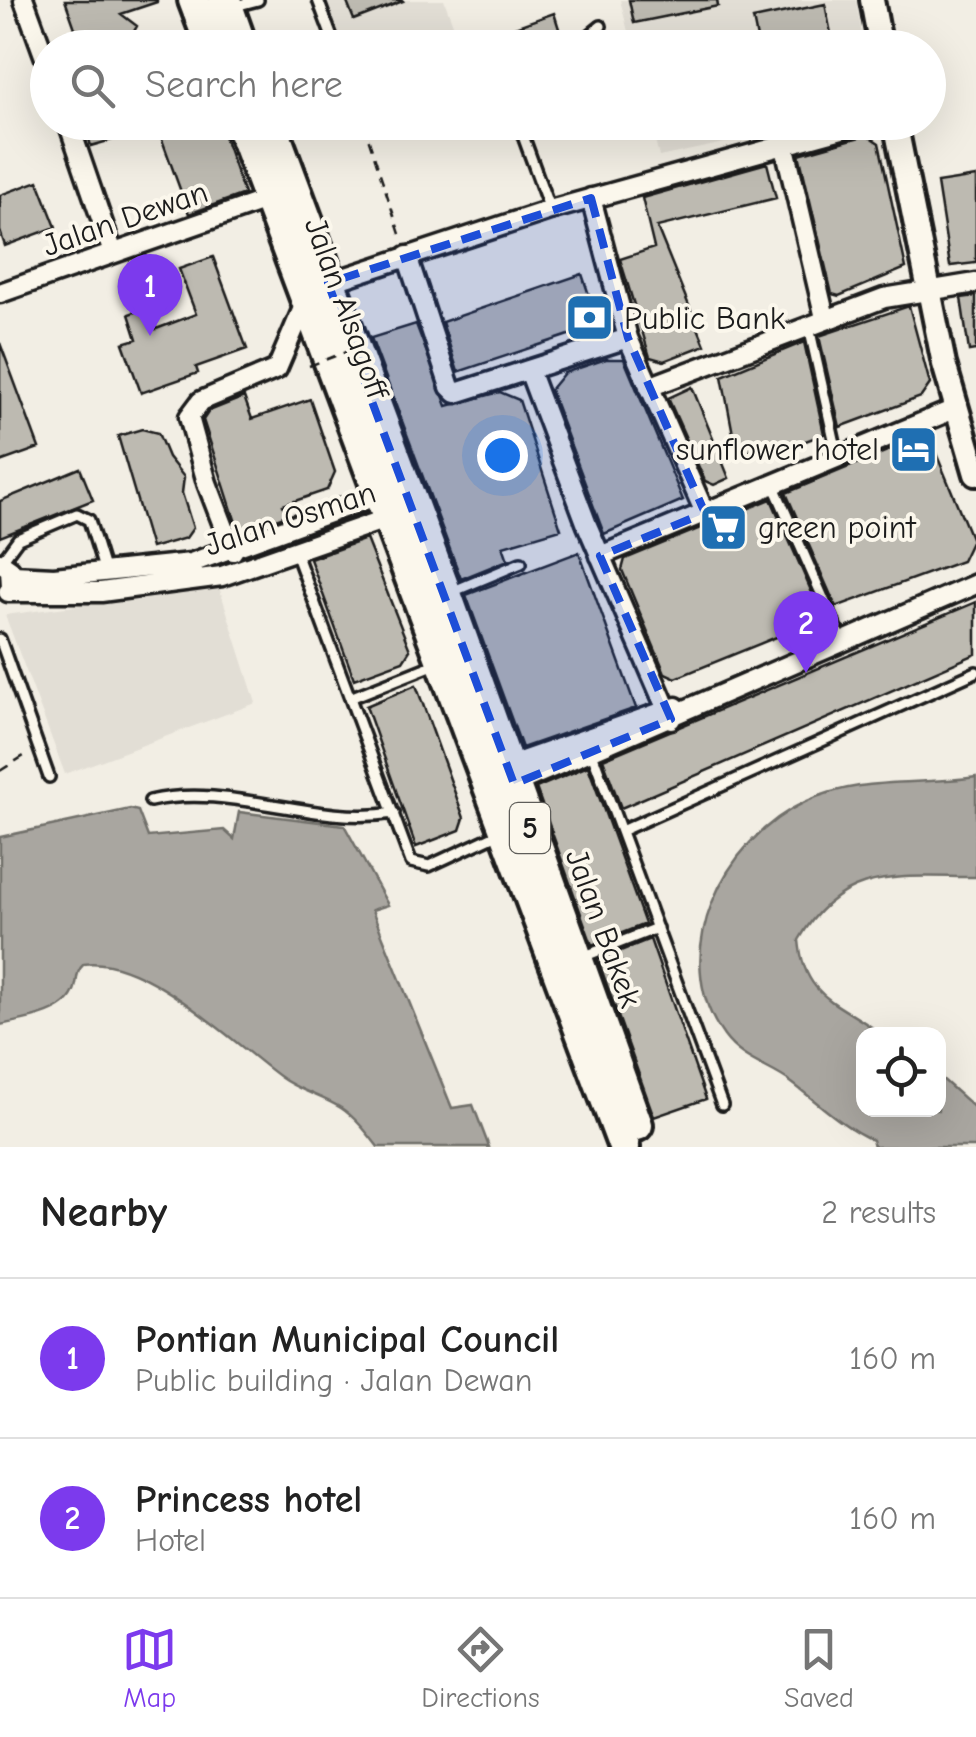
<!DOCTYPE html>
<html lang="en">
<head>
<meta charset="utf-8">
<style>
  :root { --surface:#fff; --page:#f6f6f6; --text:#222; --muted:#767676; --line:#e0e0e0; --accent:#7c3aed }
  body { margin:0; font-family:"Comic Neue",sans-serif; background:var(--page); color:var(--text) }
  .controls { position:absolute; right:30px; bottom:30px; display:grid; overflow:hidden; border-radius:20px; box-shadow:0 10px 40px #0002 }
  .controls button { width:90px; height:90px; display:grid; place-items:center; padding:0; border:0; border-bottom:2px solid var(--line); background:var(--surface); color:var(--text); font:50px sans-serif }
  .you { position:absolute; left:502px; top:455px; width:35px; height:35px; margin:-25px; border:8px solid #fff; border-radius:50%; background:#1a73e8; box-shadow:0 0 0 15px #1a73e833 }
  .badge { display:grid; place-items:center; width:65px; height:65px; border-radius:50%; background:var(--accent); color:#fff; font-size:32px; font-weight:700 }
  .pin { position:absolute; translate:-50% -82px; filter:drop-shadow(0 2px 5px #0008) }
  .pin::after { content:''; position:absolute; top:52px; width:35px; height:30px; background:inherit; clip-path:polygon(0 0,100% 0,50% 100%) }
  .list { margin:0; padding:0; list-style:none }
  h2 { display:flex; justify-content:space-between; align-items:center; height:130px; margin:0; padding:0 40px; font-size:42px }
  h2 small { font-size:32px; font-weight:400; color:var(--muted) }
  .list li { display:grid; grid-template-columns:65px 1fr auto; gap:30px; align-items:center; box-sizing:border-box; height:160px; padding:0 40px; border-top:2px solid var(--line) }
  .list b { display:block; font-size:38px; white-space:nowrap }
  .list p { margin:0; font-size:32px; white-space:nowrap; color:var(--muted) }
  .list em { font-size:32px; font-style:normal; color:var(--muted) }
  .icon { flex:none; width:55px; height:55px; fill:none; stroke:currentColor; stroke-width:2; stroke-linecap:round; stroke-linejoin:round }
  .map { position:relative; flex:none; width:976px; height:1147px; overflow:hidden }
  .search { position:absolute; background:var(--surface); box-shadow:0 10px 40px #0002; left:30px; right:30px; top:30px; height:110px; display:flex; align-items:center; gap:25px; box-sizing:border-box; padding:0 35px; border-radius:55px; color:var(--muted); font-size:38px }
  .sheet { height:450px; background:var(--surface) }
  nav { display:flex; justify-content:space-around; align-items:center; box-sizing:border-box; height:140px; border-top:2px solid var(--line); background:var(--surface); font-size:28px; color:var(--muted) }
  nav a { display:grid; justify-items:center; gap:5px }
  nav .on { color:var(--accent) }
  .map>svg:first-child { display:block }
  .built { fill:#e2ded5 }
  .water { fill:#a9a6a0; stroke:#716f6b; stroke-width:2.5 }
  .building { fill:#bdbab1; stroke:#1c1c1c; stroke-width:2.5 }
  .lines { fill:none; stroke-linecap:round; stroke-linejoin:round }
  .service-casing { stroke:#1c1c1c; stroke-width:16 }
  .minor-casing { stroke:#1c1c1c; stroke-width:25 }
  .tertiary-casing { stroke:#1c1c1c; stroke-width:30 }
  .trunk-casing { stroke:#1c1c1c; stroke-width:38 }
  .path { stroke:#1c1c1c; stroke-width:2.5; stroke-dasharray:10 8; stroke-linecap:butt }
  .service { stroke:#fbf7ec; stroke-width:9 }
  .minor { stroke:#fbf7ec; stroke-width:18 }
  .tertiary { stroke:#fbf7ec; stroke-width:22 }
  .trunk { stroke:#fbf7ec; stroke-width:30 }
  .path-bridge { stroke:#1c1c1c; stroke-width:2.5; stroke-dasharray:10 8; stroke-linecap:butt }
  .marked { fill:#1d4ed8; fill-opacity:0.2; stroke:#1d4ed8; stroke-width:8; stroke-dasharray:20 12; stroke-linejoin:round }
  .labels { text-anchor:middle; stroke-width:8; stroke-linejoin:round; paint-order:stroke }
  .shield { fill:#fbf7ec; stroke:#5f5e5a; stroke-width:2.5 }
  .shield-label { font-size:30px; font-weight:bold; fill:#1c1c1c }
  .street-label { font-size:32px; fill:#1c1c1c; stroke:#fbf7ec }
  .poi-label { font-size:32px; fill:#1c1c1c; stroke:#fbf7ec; text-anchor:start }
</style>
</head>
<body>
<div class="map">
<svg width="976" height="1147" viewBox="0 0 976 1147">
  <rect width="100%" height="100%" fill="#f2eee4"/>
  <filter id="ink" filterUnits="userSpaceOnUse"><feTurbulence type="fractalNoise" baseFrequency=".01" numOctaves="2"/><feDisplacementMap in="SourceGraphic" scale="20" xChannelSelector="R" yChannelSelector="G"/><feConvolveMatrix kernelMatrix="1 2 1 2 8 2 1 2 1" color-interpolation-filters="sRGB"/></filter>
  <g filter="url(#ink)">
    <path class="built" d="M325,0H444L454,27L409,47H342Z
      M620,0H856L864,47H632Z
      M651,122H817V123L659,157Z
      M219,587L256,703L65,774L5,615Z"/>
    <path class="water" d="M976,777V877C900,877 841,866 799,940C804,1000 840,1002 881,1034H864V1110H938L939,1076L976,1109V1147H874L872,1140C840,1125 820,1104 792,1083C770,1066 742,1061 724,1036C666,955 723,840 805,802C859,776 918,786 976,777Z
      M130,809L138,811L148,837L224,830L234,839L239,812L344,825L388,905L372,910L452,1108L473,1105L489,1147H378C368,1134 355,1117 341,1108C322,1096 299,1091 280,1077C233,1043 145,955 84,964C74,973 79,982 73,993C63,1015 21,1020 0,1025V837Z"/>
    <path class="building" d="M65,0H157V2L121,14L137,26L128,42L110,34L116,48H82Z
      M346,0H402L403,1L354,20Z
      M629,0H717L718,6L634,23Z
      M825,4L834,48H759L753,19Z
      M554,13L560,32L541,38L544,48H456Z
      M84,122H160L161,126L91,146Z
      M161,122H219L244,194L189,214L160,134L164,132Z
      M867,135L879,143L906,268L839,296L832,294L799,154Z
      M767,163L776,198L657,227L705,345L664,361L650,357L620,259L654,248L642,198Z
      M976,177V263L950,266L937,183Z
      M38,181L56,227L5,246L0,231V195Z
      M213,257L247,349L196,367L198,373L141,393L123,343L137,339L129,314L149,307L156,329L196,314L179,269Z
      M582,274L599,325L458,372L442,322Z
      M976,296V350L969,351L961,298Z
      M909,306L930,384L921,397L840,427L819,336Z
      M416,324L447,406L500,392L519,400L561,529L503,546L508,560L461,579L371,338Z
      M804,342L824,434L764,457L759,449L737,455L722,376Z
      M0,343L39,448L0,462Z
      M606,359H624L683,500L604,534L550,390L564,373Z
      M692,387L729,478L714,485L705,481L668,398Z
      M244,397L252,419L310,399L335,472L327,490L283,505L287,515L245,530L237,526L203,420L209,411Z
      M142,429L158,433L168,457L184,477L182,493L193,528L186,538L151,548L118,436Z
      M916,439L933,446L972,540L962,561L836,607L786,493Z
      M80,468L93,500L0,537V501Z
      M771,499L823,618L676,678L665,673L622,570L625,559Z
      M366,539L410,650L403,661L354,679L310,559Z
      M579,552L636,708L522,748L466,595Z
      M976,602V654L621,808L603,759Z
      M416,685L464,818L460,830L416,847L366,706Z
      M588,766L645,924L592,945L536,788Z
      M650,939L706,1099L654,1117L598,960Z"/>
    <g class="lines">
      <defs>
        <path id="service" d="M318,0L336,48
          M235,6L258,0
          M574,48L601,26
          M518,122L550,210
          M809,327L838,457
          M773,484L842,641
          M296,553L411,862L429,866L500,833
          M1,562L18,539L77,514L89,520L105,572
          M449,593L521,563
          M0,639L49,777
          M350,698L438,663
          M592,753L722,1105
          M150,801C229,782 313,826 394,813
          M621,831L976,672
          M580,958L657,928"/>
        <path id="minor" d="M24,0L48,66
          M68,122L113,253
          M784,143L825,318
          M591,198L628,338L705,513
          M407,256L450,387L456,393L628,338
          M328,283L550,210L867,122
          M0,293L269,199
          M530,373L587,525L671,719
          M649,387L884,298L976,283
          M233,551L207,483L189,417L201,401L277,369L306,301
          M600,556L957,408
          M0,562L10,569L11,586
          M13,575L54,577L191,563L384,493
          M8,592H101L222,576L397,515
          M508,766L676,707
          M514,784L976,584"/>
        <path id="tertiary" d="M872,0L881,48
          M895,122L944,364L976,474"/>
        <path id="trunk" d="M194,0L212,48
          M225,0L242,48
          M240,122L624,1147
          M270,122L446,594L637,1125"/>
      </defs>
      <use href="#service" class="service-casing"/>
      <use href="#minor" class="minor-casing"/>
      <use href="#tertiary" class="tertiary-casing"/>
      <use href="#trunk" class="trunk-casing"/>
      <path class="path" d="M363,122L402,240
        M0,771L27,754"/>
      <use href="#service" class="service"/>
      <use href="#minor" class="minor"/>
      <use href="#tertiary" class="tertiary"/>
      <use href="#trunk" class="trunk"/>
      <path class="path-bridge" d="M309,366L364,345"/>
    </g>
  </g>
  <path class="marked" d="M591,198L628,338L705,513L600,556L671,719L514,784L328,283Z"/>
  <defs>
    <symbol id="bank-square" viewBox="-11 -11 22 22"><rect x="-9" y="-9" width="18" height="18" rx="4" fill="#1f6fb2" stroke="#fbf7ec"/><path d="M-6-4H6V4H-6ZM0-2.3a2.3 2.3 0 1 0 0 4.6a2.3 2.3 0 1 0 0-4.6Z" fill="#fff"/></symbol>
    <symbol id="hotel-square" viewBox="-11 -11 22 22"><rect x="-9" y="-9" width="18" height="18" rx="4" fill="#1f6fb2" stroke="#fbf7ec"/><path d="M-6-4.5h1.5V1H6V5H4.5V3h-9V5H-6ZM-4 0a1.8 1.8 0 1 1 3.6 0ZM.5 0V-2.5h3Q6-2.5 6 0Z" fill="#fff"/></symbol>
    <symbol id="supermarket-square" viewBox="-11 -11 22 22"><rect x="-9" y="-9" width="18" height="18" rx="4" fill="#1f6fb2" stroke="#fbf7ec"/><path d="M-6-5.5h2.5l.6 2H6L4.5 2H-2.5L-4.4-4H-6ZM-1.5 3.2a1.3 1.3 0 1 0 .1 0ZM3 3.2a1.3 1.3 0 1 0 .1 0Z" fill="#fff"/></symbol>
  </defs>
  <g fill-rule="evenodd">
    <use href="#bank-square" x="562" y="290" width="55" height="55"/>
    <use href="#hotel-square" x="886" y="422" width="55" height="55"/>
    <use href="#supermarket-square" x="696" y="500" width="55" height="55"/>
  </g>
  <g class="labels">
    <rect class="shield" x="510" y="803" width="40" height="50" rx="8"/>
    <g class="shield-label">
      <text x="530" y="838">5</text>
    </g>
    <g class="street-label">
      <text transform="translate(125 218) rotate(-19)" y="11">Jalan Dewan</text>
      <text transform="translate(347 308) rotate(70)" y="11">Jalan Alsagoff</text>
      <text transform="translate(290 518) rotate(-18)" y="11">Jalan Osman</text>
      <text transform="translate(604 928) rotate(70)" y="11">Jalan Bakek</text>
    </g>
    <g class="poi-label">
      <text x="624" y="329">Public Bank</text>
      <text x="879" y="460" text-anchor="end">sunflower hotel</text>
      <text x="758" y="538">green point</text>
    </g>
  </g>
</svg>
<div class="controls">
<button><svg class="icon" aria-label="locate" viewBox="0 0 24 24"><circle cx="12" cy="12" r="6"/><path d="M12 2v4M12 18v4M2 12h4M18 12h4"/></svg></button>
</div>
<div class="you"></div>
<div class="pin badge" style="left:150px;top:336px">1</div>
<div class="pin badge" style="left:806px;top:673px">2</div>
<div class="search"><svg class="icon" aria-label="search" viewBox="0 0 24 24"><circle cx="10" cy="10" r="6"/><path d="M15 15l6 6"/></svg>Search here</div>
</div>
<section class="sheet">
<h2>Nearby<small>2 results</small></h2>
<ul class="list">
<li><span class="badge">1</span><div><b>Pontian Municipal Council</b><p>Public building · Jalan Dewan</p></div><em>160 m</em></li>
<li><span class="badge">2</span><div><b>Princess hotel</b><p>Hotel</p></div><em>160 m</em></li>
</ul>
</section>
<nav>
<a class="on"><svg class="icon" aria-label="map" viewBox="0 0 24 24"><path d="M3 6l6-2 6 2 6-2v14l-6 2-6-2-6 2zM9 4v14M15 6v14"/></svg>Map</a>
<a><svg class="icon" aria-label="directions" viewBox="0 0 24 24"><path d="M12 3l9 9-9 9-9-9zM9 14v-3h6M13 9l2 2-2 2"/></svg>Directions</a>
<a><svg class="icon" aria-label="saved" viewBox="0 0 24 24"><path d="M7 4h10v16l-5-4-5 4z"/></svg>Saved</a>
</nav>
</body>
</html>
